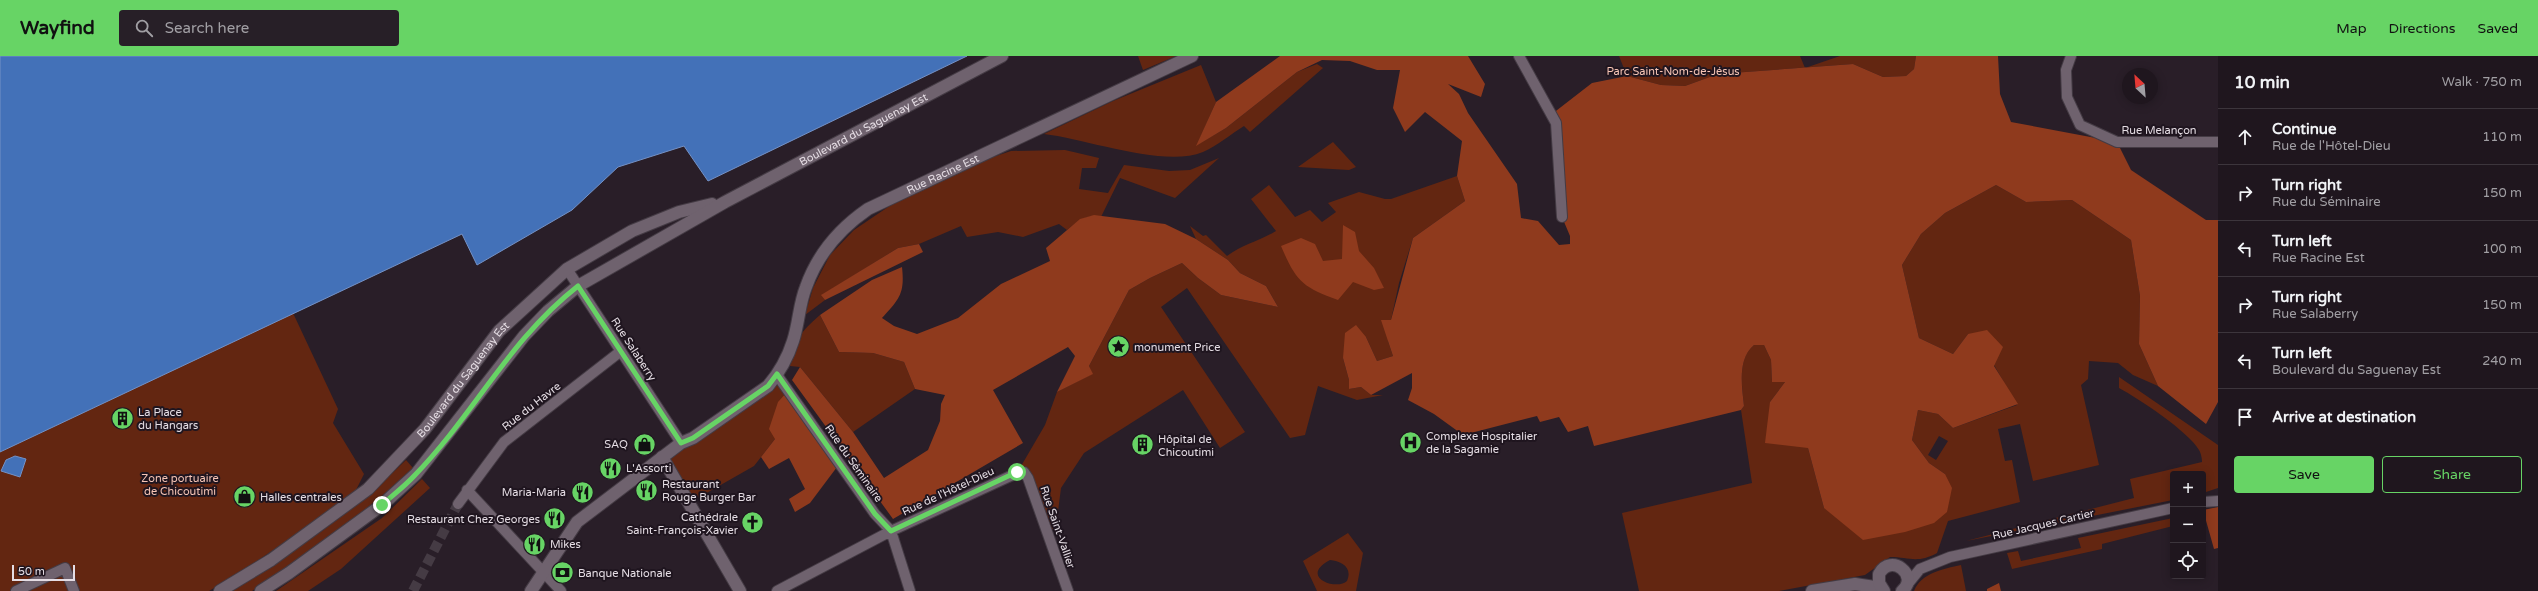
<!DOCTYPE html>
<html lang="en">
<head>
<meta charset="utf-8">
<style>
  :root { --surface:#1f161e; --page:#271f27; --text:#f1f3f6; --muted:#a19fa4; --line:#3c353c; --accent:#67d465 }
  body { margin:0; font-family:"Varela Round",sans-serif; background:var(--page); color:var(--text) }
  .controls { position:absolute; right:12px; bottom:12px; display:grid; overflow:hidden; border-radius:4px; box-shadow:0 2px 10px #0003 }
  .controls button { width:36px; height:36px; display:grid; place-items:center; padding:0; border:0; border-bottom:1px solid var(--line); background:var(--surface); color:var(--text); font:20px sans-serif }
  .compass { position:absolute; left:2122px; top:12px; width:36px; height:36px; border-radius:50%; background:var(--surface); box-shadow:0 2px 10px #0003; rotate:334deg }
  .scale { position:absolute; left:12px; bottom:10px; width:63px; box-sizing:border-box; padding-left:4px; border:2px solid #e5dde4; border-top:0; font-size:11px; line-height:14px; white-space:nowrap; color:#e5dde4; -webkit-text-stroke:3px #1f151f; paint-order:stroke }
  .stop { position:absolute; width:12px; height:12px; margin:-9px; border:3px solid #67d465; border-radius:50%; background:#fff }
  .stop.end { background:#67d465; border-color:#fff; box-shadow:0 1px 4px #0008 }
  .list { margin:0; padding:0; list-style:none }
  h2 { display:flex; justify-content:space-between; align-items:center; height:52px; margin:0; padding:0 16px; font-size:17px }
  h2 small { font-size:13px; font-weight:400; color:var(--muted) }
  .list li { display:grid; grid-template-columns:26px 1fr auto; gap:12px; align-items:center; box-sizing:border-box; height:56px; padding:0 16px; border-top:1px solid var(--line) }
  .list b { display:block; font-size:15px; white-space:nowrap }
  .list p { margin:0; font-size:13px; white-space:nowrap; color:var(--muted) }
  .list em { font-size:13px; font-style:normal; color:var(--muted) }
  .actions { display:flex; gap:8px; padding:12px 16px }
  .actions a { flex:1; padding:9px 0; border:1px solid var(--accent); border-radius:4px; text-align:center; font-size:14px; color:var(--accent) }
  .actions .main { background:var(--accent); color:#111 }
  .icon { flex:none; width:22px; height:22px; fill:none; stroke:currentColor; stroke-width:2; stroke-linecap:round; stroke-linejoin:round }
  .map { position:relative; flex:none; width:2218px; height:535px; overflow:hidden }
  header { display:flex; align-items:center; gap:24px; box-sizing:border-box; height:56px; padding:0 20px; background:var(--accent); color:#111 }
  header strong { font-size:19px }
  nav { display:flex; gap:22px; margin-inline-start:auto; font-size:14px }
  .search { width:280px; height:36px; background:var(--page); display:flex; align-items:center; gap:10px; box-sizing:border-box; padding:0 14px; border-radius:4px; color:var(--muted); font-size:15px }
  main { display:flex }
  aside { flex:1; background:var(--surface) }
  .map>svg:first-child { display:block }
  .green { fill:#632611; fill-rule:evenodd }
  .forest { fill:#8f3a1d }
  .water { fill:#4371b8; stroke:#7491c5 }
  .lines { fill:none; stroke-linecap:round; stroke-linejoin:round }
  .street-tunnel { stroke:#453b44; stroke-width:10; stroke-dasharray:10 5; stroke-linecap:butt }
  .street-casing { stroke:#443b44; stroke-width:12 }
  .secondary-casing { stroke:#443b44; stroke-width:14 }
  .street { stroke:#6f626e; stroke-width:10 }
  .secondary { stroke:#6f626e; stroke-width:12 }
  .route { stroke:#67d465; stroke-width:5 }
  .labels { text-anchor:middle; stroke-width:4; stroke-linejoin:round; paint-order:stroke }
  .park-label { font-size:11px; fill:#f7c5b5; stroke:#1f151f }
  .street-label { font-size:11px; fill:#e5dde4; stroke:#1f151f }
  .poi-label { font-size:11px; fill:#e5dde4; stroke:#1f151f; text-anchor:start }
</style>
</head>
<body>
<header>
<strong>Wayfind</strong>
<div class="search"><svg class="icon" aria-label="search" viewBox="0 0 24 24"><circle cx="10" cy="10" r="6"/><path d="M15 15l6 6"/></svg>Search here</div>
<nav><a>Map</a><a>Directions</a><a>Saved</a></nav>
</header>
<main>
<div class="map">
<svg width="2218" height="535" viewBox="0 0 2218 535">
  <rect width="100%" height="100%" fill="#291e28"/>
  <path class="green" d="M1138,0H1176L1143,14Z
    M1619,0H1800L1805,12L1840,0H1916L1914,13L1906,20L1883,21L1853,8L1718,18L1685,30L1661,29L1627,20Z
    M1317,8L1323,12L1250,76L1244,70C1231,78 1217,90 1203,96C1164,112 1087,83 1044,78L1113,45L1201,9L1216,46L1197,89L1226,72L1297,16Z
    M1333,86L1356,111L1349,114L1298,111Z
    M1065,94L1099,102L1096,112H1082L1079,133L1108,137L1124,109L1169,115L1190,114L1219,102L1175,142L1120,122L1101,161C1087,158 1078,165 1067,174L1059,168L1023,181L998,176L967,181L961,170L919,188L898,192L822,239L825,244L805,259L813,232L830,199L854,174L891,149L987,103L1011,95Z
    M1457,120L1465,145L1413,182L1399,227L1391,264L1388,285L1393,300L1377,305L1366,281L1343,302L1349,324V333L1361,331L1371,339H1383L1357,344L1318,330L1305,379L1290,382L1187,232L1161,251L1245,376L1220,392L1183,334L1084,397L1061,432L1056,471L1047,476L1028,422L1017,417L1045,369L1057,336L1092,318L1089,310L1129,234L1150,222L1182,207L1198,222L1221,239L1278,251L1266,230L1240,217L1228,204L1196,183L1190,170L1203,180L1206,179L1227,200C1243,188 1258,186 1276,175L1251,143L1269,129L1295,161L1310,154L1322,166L1336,156L1328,147L1359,136L1385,143H1391Z
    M1996,129L2026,146L2072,144L2131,184L2140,240L2139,288L2158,330L2133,319L2118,307L2089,305L2088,323L2081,329L2099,409L2033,425L2020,368L1998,373L2005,405L2012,404L2020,446L1948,465L1937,497C1917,508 1909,501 1890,501L1865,519L1779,535H1639L1622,457L1752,427L1741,354L1744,350C1742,331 1737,302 1754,289H1764L1771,304L1772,326H1785L1770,346L1808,392L1824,452L1945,418L1929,407L1912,384L1918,354L1938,358L1953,372L2017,349L1994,309L1968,278L1953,298L1919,282L1902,209L1921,178L1945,157ZM1939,380L1948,385L1936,404L1928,399Z
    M293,257L338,353L333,367L364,418L353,440L242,515L209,535H0V396Z
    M820,259L839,296L873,297L904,306L915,333L853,376L800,311L790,310C786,291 807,270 820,259Z
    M777,319L788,335L775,383L754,410L689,447L662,401Z
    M2119,321L2218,389V432L2203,437V418H2173V444L1966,485L2134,442L2130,423L2202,406C2202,403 2201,397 2199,394C2189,376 2138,342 2119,332Z
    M406,404L413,412L352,467L252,535H233L322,475L367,441Z
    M422,423L430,432L341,513L308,535H276L382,462Z
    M2173,462V470L2102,488V493L2012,513L2007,497L2018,495L2021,505L2081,492L2078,482Z
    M1348,477L1363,497L1356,535H1317L1303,505ZM1330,504C1341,505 1353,511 1347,525C1337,535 1298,521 1330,504Z
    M1961,509L1966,535H1914C1921,517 1943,513 1961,509Z"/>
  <path class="forest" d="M1280,0H1468L1485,28L1481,41L1448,28L1459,38L1468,57L1517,128L1521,162L1538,165L1559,189L1570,188V180L1562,161L1552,58L1592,27L1627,20L1661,29L1685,30L1718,18L1853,8L1883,21L1906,20L1914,13L1916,0H1998L2000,38L2011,66L2117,86L2131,114L2206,164H2218V346L2206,368L2158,330L2139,288L2140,240L2131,184L2072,144L2026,146L1996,129L1945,157L1921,178L1902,209L1919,282L1953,298L1968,278L1987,274L2003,291L1994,310L2018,348L1953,372L1938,358L1918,354L1912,384L1929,407L1945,418L1952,432L1947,456L1934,467L1905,476L1863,484L1824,452L1808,392L1765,387L1770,346L1785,326H1772L1771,304L1764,289H1754C1737,303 1742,331 1744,350L1741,354L1594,390L1588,370L1568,376L1559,361L1540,366L1537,360L1463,379L1434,358L1408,344L1412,332V317L1371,339L1361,331L1349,333V324L1343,302L1345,277L1356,269L1366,281L1377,305L1393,300L1381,264H1391L1413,182L1465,145L1457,120L1462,85L1425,56L1405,76L1393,52L1400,14H1377L1350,5L1322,4L1297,16L1226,72L1196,90L1216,46Z
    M1094,159L1165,168L1196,183L1228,204L1240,217L1266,230L1278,251L1221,239L1198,222L1182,207L1150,222L1129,234L1089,310L1093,318L1057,336L1075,300L1068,291L993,334L1023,387L893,463L792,324L800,311L853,376L884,422L928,394L940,365L941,348L945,339L915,333L904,306L873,297L839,296L820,259L872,224L902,211C905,238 899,243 882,262L894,270L917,278L958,262L1001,228L1050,205L1046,192L1080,163Z
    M1343,169L1355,176L1359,195L1374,212L1384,232L1374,234L1353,226L1338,244C1302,231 1296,225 1281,190L1301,182L1315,188L1323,205L1342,203Z
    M919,188L923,196L825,244L821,239L898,192Z
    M788,335L840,407L810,447L795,456L789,443L805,433L789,402L769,413L761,401L775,383L769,373L778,346Z
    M2218,451V492L2214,493L2203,454Z
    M1999,527L2001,535H1987V533Z"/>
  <path class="water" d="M0,0H967L708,125L684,90L618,111L572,154L477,209L462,178L0,396Z
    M15,400L26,403L20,421L1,415L6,404Z"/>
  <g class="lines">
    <path class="street-tunnel" d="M413,535L458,448"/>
    <defs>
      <path id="street" d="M1519,0L1556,67L1562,161
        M2071,0L2066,14L2067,41L2080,69L2117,86H2218
        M567,213L681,387
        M777,319L875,458L891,475L910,535
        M467,434L561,535
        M2203,446L2218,445
        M458,448L504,386L621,295
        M1907,529L1920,513L1950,501L2173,452
        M16,535L65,512L74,535
        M777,535L891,475L1017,417L1024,416L1028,422L1068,535"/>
      <g id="secondary">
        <path d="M662,401L740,535"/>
        <path id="s1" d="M220,535L271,504L368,433L425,373L499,275L567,213L632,175L679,156L712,148"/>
        <path id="s2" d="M261,535L289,517L382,449L416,418L524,280L548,255L578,230L725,146L1002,0"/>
        <path id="s3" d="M531,535L577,466L681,387L693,382L768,330C779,317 788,301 793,285C799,267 799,248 806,231C818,197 839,173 868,153L1192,0"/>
        <path d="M1812,535L1855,528L1881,532"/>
        <path d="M1884,535L1879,527V518C1891,496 1920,520 1902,535"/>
      </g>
    </defs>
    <use href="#street" class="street-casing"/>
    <use href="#secondary" class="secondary-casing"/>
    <use href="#street" class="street"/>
    <use href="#secondary" class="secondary"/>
  </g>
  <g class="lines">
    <path class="route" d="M382,449C393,439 405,430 415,419C475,357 509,284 578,230L681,387L693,382L768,330L777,318L875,458L891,475L1017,416"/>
  </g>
  <defs>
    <symbol id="sight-disc" viewBox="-11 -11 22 22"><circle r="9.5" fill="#67d465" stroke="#1f151f"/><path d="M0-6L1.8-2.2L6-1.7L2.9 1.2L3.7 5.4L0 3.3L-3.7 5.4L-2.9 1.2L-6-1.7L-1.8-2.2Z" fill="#111"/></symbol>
    <symbol id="building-disc" viewBox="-11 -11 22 22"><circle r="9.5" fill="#67d465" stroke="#1f151f"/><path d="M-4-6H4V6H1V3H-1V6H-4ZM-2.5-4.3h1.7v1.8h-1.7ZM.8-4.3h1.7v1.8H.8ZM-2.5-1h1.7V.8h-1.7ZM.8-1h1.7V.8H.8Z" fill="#111"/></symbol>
    <symbol id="hospital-disc" viewBox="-11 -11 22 22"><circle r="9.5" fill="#67d465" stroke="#1f151f"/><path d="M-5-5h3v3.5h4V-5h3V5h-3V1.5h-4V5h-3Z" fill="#111"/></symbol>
    <symbol id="shop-disc" viewBox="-11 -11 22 22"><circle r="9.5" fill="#67d465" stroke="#1f151f"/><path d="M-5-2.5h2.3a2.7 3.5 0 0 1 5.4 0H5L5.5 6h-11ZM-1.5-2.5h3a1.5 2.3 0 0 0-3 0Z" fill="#111"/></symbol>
    <symbol id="restaurant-disc" viewBox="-11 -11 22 22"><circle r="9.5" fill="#67d465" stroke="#1f151f"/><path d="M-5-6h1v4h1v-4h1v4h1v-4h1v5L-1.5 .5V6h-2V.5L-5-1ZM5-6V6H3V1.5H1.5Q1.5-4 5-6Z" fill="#111"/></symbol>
    <symbol id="church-disc" viewBox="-11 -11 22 22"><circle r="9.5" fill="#67d465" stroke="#1f151f"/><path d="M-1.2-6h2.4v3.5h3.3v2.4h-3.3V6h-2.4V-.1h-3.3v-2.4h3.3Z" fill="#111"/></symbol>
    <symbol id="bank-disc" viewBox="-11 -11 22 22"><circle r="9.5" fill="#67d465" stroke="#1f151f"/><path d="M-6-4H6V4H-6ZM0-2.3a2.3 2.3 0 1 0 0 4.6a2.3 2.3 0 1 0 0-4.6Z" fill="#111"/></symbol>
  </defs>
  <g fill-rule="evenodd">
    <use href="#sight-disc" x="1106" y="278" width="25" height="25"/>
    <use href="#building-disc" x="110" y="350" width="25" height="25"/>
    <use href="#hospital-disc" x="1398" y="374" width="25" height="25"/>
    <use href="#shop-disc" x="632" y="376" width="25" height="25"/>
    <use href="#building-disc" x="1130" y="376" width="25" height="25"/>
    <use href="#restaurant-disc" x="598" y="400" width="25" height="25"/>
    <use href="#restaurant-disc" x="634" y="422" width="25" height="25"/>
    <use href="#restaurant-disc" x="570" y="424" width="25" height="25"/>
    <use href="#shop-disc" x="232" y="428" width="25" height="25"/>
    <use href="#restaurant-disc" x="542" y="450" width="25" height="25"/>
    <use href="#church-disc" x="740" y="454" width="25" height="25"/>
    <use href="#restaurant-disc" x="522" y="476" width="25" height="25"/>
    <use href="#bank-disc" x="550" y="504" width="25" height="25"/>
  </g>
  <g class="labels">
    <g class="park-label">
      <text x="1673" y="19">Parc Saint-Nom-de-Jésus</text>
      <text x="180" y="426">Zone portuaire<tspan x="180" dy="13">de Chicoutimi</tspan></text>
    </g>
    <g class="street-label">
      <text dy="4" stroke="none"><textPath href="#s2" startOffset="769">Boulevard du Saguenay Est</textPath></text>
      <text x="2159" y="78">Rue Melançon</text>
      <text dy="4" stroke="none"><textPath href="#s3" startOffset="609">Rue Racine Est</textPath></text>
      <text transform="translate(634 293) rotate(57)" y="4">Rue Salaberry</text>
      <text dy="4" stroke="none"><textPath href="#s1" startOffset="325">Boulevard du Saguenay Est</textPath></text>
      <text transform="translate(531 350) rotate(-38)" y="4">Rue du Havre</text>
      <text transform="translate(854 407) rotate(55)" y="4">Rue du Séminaire</text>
      <text transform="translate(948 435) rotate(-25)" y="4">Rue de l'Hôtel-Dieu</text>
      <text transform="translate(2043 468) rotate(-13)" y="4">Rue Jacques Cartier</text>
      <text transform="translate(1058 471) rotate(71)" y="4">Rue Saint-Vallier</text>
    </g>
    <g class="poi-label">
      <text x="1134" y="295">monument Price</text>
      <text x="138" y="360">La Place<tspan x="138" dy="13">du Hangars</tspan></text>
      <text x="1426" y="384">Complexe Hospitalier<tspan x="1426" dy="13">de la Sagamie</tspan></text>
      <text x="1158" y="387">Hôpital de<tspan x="1158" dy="13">Chicoutimi</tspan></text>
      <text x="628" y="392" text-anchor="end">SAQ</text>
      <text x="626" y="416">L'Assorti</text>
      <text x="662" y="432">Restaurant<tspan x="662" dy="13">Rouge Burger Bar</tspan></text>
      <text x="566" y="440" text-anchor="end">Maria-Maria</text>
      <text x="260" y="445">Halles centrales</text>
      <text x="738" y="465" text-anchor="end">Cathédrale<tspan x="738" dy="13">Saint-François-Xavier</tspan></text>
      <text x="540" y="467" text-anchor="end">Restaurant Chez Georges</text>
      <text x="550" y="492">Mikes</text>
      <text x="578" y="521">Banque Nationale</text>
    </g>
  </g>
</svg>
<div class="controls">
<button>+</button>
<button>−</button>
<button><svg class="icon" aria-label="locate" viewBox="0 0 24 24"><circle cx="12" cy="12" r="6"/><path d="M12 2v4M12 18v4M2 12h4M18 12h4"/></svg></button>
</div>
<svg class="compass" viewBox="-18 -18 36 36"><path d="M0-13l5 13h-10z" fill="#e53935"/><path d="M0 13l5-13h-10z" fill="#a19fa4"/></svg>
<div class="scale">50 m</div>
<div class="stop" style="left:1017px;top:416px"></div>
<div class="stop end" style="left:382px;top:449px"></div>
</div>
<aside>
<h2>10 min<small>Walk · 750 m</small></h2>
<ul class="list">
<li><svg class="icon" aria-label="ahead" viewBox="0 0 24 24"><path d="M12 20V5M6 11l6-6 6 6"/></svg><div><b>Continue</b><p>Rue de l'Hôtel-Dieu</p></div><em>110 m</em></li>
<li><svg class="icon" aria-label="right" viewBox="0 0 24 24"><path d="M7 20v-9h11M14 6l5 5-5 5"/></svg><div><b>Turn right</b><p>Rue du Séminaire</p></div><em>150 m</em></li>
<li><svg class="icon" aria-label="left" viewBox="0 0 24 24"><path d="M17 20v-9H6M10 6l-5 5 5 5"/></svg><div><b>Turn left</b><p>Rue Racine Est</p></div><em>100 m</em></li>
<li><svg class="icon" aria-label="right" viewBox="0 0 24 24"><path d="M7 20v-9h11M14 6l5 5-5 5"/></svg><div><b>Turn right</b><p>Rue Salaberry</p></div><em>150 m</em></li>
<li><svg class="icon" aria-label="left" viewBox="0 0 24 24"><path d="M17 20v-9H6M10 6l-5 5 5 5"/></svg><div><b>Turn left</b><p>Boulevard du Saguenay Est</p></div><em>240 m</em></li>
<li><svg class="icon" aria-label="arrive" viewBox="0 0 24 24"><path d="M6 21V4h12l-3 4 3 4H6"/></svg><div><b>Arrive at destination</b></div></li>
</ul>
<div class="actions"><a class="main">Save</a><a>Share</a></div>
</aside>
</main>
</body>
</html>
